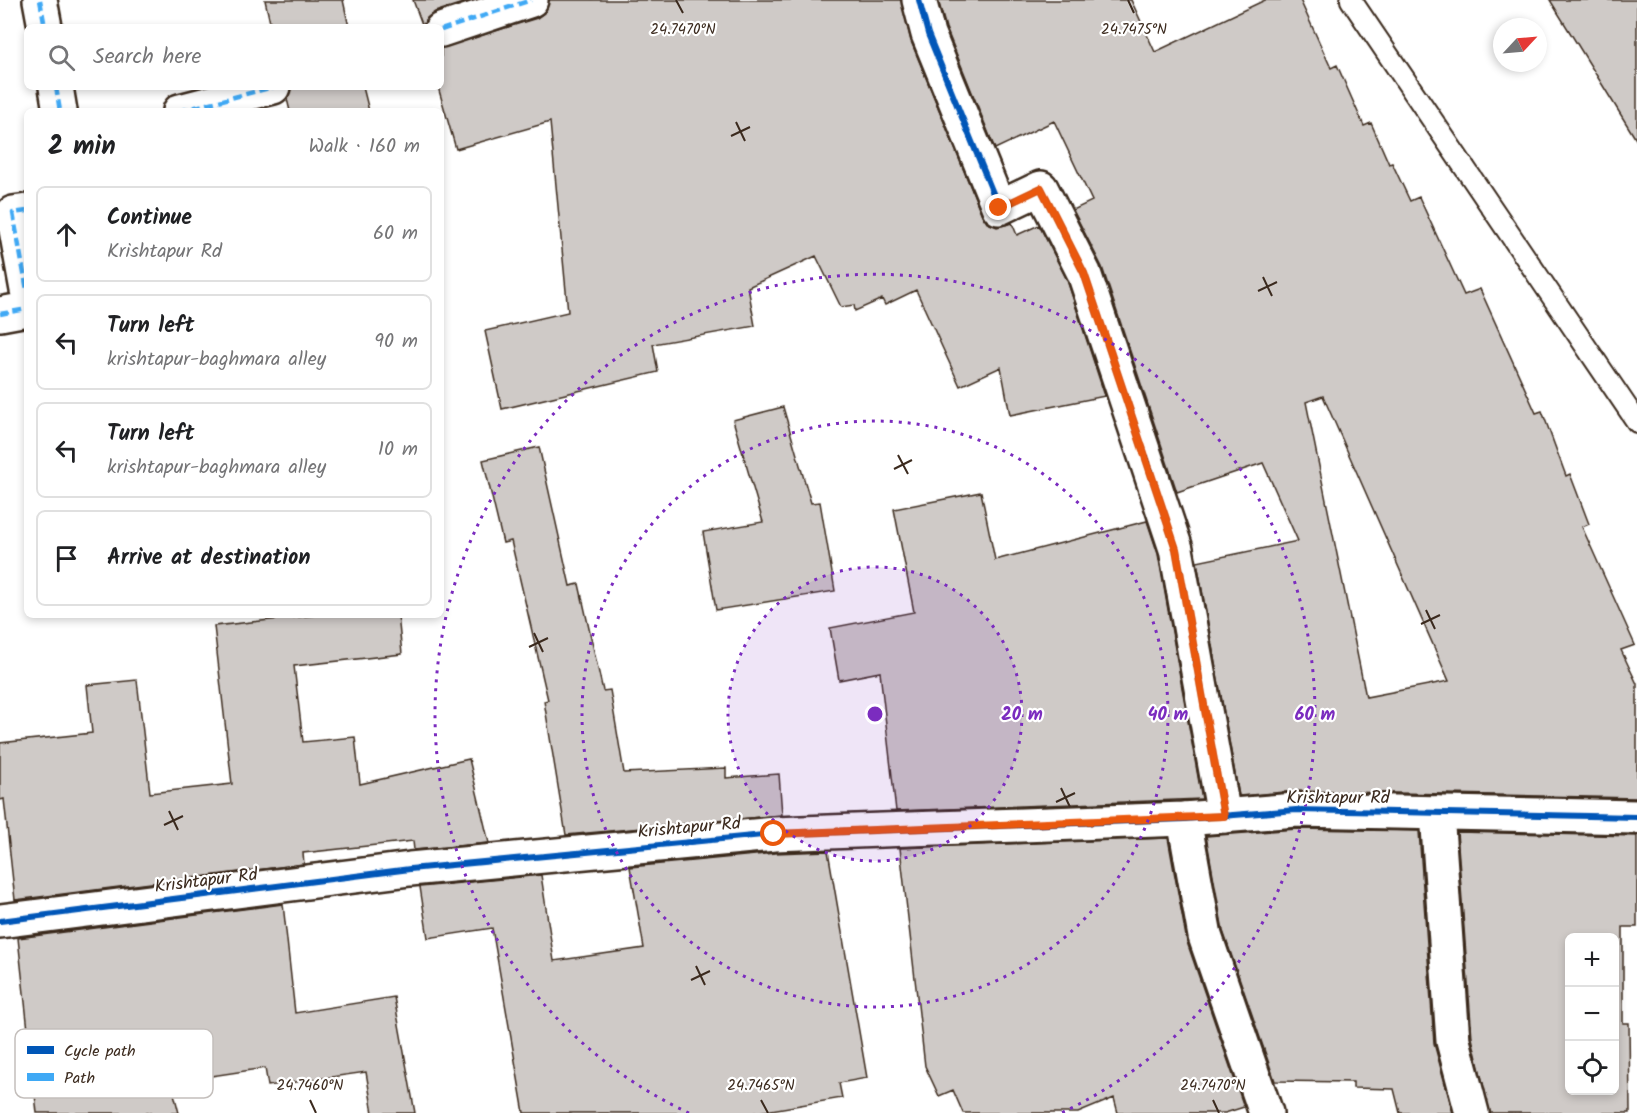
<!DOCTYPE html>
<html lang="en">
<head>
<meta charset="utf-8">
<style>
  :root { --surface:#fff; --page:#f2f2f2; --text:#202124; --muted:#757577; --line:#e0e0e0 }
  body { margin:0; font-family:Kalam,sans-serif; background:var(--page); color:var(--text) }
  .controls { position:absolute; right:18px; bottom:18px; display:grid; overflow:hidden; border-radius:9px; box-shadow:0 3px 9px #0003 }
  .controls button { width:54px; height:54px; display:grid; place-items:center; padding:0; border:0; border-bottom:2px solid var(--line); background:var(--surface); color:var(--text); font:30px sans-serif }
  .compass { position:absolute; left:1493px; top:18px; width:54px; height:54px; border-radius:50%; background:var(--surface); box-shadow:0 3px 9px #0003; rotate:64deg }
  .stop { position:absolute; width:18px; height:18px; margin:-14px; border:4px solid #ea580c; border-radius:50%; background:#fff }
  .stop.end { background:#ea580c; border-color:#fff; box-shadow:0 2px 6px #0008 }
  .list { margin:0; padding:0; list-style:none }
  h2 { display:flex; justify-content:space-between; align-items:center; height:78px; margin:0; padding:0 24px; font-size:26px }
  h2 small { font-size:20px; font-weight:400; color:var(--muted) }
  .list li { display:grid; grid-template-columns:39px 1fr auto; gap:18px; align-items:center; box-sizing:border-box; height:96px; margin:0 12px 12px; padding:0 12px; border:2px solid var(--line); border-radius:9px }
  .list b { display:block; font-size:22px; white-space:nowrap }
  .list p { margin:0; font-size:20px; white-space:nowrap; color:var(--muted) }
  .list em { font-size:20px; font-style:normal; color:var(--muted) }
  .icon { flex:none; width:33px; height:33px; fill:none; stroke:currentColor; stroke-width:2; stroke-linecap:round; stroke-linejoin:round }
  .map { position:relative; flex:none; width:1637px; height:1113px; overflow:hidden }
  .search { position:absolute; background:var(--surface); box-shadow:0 3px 9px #0003; left:24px; top:24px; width:420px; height:66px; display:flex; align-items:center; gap:15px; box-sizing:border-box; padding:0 21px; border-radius:9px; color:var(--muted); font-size:22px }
  .panel { position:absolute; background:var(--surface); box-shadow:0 3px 9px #0003; left:24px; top:108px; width:420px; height:510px; border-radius:9px }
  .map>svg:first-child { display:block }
  .building { fill:#cfcac7; stroke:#3b2a1e; stroke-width:1.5; fill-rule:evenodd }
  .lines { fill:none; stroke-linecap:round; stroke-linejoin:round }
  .lane-casing { stroke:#3b2a1e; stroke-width:24 }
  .street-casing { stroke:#3b2a1e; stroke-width:38 }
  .secondary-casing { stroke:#3b2a1e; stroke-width:38 }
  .lane { stroke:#fff; stroke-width:20 }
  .street { stroke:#fff; stroke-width:33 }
  .secondary { stroke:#fff; stroke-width:33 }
  .quiet { stroke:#3fa9f5; stroke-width:4.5; stroke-dasharray:9 4.5; stroke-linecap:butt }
  .cycleway-casing { stroke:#fff; stroke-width:10 }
  .cycleway { stroke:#0057b8; stroke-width:6 }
  .route { stroke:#ea580c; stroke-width:8 }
  .ticks { fill:none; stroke:#3b2a1e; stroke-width:2 }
  .ring { fill:none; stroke:#7b2cbf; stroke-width:3; stroke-dasharray:3 6 }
  .labels { text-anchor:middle; stroke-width:4.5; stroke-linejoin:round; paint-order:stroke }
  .street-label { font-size:18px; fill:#3b2a1e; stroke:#fff }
  .key { fill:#fff; stroke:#c4bfbc; stroke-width:1.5 }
  .key-label { font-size:16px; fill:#3b2a1e }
  .ticks-label { font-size:15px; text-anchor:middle; fill:#3b2a1e; stroke:#fff; stroke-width:4.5; stroke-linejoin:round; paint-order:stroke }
  .centre { fill:#7b2cbf; stroke:#fff; stroke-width:3 }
  .ring-label { font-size:18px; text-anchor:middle; font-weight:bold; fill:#7b2cbf; stroke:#fff; stroke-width:4.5; stroke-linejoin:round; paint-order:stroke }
</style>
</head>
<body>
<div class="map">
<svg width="1637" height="1113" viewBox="0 0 1637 1113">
  <rect width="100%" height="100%" fill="#fff"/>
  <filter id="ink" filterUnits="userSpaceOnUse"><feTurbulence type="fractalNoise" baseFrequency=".0167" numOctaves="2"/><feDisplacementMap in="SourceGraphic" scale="12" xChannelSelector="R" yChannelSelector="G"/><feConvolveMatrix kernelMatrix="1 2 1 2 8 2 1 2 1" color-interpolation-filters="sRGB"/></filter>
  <g filter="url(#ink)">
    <path class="building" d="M265,0H343L349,27H271Z
      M413,0H472L435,12L427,18L423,27Z
      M549,0H901L911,41L982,215L987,223L997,227L1012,223L1017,235L1039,225L1067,280L1105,396L1010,415L1001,367L960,386L916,290L885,305L882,299L855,311L854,305L841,307L816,256L748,287L755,326L653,344L658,372L502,409L485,331L568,312L550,122L456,149L438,87H441V48L537,18L545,12Z
      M938,0H1131L1155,52L1265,0H1300L1331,68L1337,65L1364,126L1371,123L1389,164L1392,163L1410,201L1419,197L1464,295L1480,289L1536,413L1542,411L1566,476L1570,474L1589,524L1582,527L1635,645L1621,650L1637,684V798L1296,791L1239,796L1197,562L1298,541L1263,463L1177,492L1102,267L1073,210L1092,201L1054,121L995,149L946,28ZM1323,396L1449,681L1366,697L1306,402Z
      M1550,0H1637V141Z
      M291,87H363L369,111H290L287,99Z
      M783,407L811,503L820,502L835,591L716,610L703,532L763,522L733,420Z
      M539,447L570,586L579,584L603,691L610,690L624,773L726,768V778L779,774L782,815L566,835L544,701L548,700L511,541L503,543L483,460Z
      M981,492L995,560L1147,521L1158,554L1202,799L896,811L880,672L839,680L830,628L914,612L894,509Z
      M317,615H398L402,654L294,666L303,742L355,737L360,784L469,759L489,843L414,850L413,841L303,853L304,864L15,900L4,799L0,800V743L92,733L87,685L137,680L150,793L232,784L214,626Z
      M1297,829L1419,831L1434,1043L1453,1113H1400L1394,1089L1353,1088V1082L1275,1081L1223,931L1206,836Z
      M1457,832L1637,836V927H1623V1023H1629L1630,1113H1490L1472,1038ZM1569,938H1614V1090H1569Z
      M1168,838L1187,942L1244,1107L1225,1113H1118L1114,1098L1078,1113H963L953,1090L939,1096L925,1066L900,848Z
      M828,851L867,1078L839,1083L842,1098L753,1113H524L492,928L428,938L420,887L541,875L554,961L644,948L630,867L775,853Z
      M283,904L295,1013L394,997L415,1113H373L366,1072L268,1086L265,1068L171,1082L179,1113H37L18,938Z"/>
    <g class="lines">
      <defs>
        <path id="lane" d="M1351,0L1637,422"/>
        <path id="street" d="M40,0L45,27
          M919,0L928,34L999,208L1041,188L1084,273L1176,549L1224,816
          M441,30L531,0
          M56,87L60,111
          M180,111L273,87
          M27,211L13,213L27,290
          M0,314L27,309
          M1437,813L1453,1041L1472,1113
          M1184,819L1205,936L1266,1113"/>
        <path id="secondary" d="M0,921L410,869L774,834L1184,819L1296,810L1637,817"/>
      </defs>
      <use href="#lane" class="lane-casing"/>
      <use href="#street" class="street-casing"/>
      <use href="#secondary" class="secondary-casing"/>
      <use href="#lane" class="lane"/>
      <use href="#street" class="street"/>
      <use href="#secondary" class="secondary"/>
      <path class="quiet" d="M40,0L45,27
        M441,30L531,0
        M56,87L60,111
        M180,111L273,87
        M27,211L13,213L27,290
        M0,314L27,309"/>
      <defs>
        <path id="cycleway" d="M919,0L928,34L999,208L1041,188L1084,273L1176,549L1224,816
          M0,921L410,869L774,834L1184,819L1296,810L1637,817"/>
      </defs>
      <use href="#cycleway" class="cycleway-casing"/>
      <use href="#cycleway" class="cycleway"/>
    </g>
  </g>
  <g class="lines" filter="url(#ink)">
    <path class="route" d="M774,834L1224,816L1176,549L1084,273L1041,188L999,208"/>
  </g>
  <path class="ticks" d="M676,0L683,13M1128,0L1134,13M736,122L745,141M731,136L750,127M1263,277L1272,296M1258,291L1277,282M898,455L908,474M894,469L912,460M1426,610L1435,629M1421,624L1440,615M534,633L543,652M529,647L548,638M1061,788L1070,807M1056,802L1075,793M169,811L178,830M164,825L183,816M696,966L705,985M691,980L710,971M310,1100L316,1113M761,1100L768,1113M1213,1100L1219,1113"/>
  <circle cx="875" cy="714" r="147" fill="#7b2cbf" fill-opacity=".12"/>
  <g class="ring">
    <circle cx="875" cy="714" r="147"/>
    <circle cx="875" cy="714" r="293"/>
    <path d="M689 1113A440 440 0 1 1 1061 1113"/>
  </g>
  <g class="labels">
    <g class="street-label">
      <text x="1338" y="803">Krishtapur Rd</text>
      <text transform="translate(689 827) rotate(-5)" y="6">Krishtapur Rd</text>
      <text transform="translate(206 880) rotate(-7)" y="6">Krishtapur Rd</text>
    </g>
  </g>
  <rect x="15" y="1029" width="198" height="69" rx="9" class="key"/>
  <rect x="27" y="1046" width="27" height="8" fill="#0057b8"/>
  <rect x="27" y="1073" width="27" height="8" fill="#3fa9f5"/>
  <g class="key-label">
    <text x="64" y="1056">Cycle path</text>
    <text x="64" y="1083">Path</text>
  </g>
  <g class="ticks-label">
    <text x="683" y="34">24.7470°N</text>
    <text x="1134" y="34">24.7475°N</text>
    <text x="310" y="1090">24.7460°N</text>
    <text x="761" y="1090">24.7465°N</text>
    <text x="1213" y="1090">24.7470°N</text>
  </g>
  <circle cx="875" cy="714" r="9" class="centre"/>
  <g class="ring-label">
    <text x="1022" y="720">20 m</text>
    <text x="1168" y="720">40 m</text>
    <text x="1315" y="720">60 m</text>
  </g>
</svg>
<div class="controls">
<button>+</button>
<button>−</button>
<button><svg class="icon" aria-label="locate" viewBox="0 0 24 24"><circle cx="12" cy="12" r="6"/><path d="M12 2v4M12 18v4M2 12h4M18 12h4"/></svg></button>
</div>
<svg class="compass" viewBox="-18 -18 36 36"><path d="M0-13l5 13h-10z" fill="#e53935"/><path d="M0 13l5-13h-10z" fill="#757577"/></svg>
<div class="stop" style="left:774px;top:834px"></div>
<div class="stop end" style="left:999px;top:208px"></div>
<div class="search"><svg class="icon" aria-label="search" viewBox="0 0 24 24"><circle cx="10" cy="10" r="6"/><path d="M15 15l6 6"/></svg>Search here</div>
<section class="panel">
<h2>2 min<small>Walk · 160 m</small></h2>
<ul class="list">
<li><svg class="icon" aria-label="ahead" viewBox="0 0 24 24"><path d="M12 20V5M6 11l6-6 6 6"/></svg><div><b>Continue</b><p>Krishtapur Rd</p></div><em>60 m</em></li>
<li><svg class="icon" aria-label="left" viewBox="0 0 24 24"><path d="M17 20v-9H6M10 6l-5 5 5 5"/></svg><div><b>Turn left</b><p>krishtapur-baghmara alley</p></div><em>90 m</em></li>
<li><svg class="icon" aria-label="left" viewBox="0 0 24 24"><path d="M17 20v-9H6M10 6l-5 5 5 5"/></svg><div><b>Turn left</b><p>krishtapur-baghmara alley</p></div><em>10 m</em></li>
<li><svg class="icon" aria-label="arrive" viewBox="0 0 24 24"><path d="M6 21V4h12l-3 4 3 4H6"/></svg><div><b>Arrive at destination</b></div></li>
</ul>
</section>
</div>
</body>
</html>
